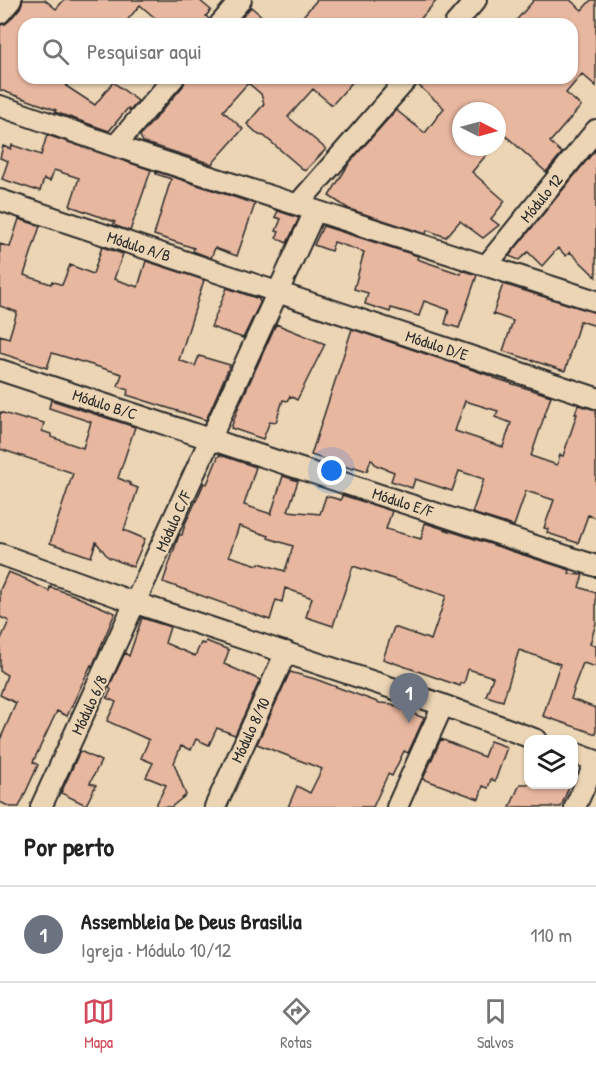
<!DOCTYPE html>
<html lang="pt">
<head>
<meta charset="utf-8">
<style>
  :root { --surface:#fff; --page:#f6f6f6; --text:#222; --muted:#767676; --line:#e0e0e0; --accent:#d1495b }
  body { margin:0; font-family:"Patrick Hand",sans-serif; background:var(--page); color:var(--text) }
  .controls { position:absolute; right:18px; bottom:18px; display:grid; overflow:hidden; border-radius:12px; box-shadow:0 2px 4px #0004 }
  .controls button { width:54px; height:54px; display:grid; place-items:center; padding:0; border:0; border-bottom:2px solid var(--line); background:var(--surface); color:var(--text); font:30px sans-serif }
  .compass { position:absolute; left:452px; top:102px; width:54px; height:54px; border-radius:50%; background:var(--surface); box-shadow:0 2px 4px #0004; rotate:96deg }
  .you { position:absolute; left:332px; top:471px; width:21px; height:21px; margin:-15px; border:4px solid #fff; border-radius:50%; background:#1a73e8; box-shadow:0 0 0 9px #1a73e833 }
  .badge { display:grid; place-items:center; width:39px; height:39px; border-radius:50%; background:var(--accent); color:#fff; font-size:20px; font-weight:700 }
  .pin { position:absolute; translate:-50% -50px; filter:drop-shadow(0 2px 3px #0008) }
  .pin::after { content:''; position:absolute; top:32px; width:21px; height:18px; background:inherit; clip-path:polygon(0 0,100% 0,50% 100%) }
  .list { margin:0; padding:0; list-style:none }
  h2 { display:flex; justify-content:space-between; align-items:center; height:78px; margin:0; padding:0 24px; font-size:26px }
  h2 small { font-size:20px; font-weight:400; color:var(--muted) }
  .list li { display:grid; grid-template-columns:39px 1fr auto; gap:18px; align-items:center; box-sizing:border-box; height:96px; padding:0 24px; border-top:2px solid var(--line) }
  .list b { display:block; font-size:22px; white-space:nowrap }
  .list p { margin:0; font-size:20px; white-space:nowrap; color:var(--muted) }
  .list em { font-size:20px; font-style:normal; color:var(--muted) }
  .icon { flex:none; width:33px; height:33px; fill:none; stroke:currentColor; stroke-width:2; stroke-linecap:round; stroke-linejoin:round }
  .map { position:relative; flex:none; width:596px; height:807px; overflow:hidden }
  .search { position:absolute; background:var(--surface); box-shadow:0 2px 4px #0004; left:18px; right:18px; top:18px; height:66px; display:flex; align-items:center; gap:15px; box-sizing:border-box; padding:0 21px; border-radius:18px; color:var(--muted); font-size:22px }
  .sheet { height:174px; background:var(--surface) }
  nav { display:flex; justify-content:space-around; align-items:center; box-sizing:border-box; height:84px; border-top:2px solid var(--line); background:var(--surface); font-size:16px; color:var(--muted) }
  nav a { display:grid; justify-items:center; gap:3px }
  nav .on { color:var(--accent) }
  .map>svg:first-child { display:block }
  .building { fill:#e8b79f; stroke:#2b2b2b; stroke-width:1.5; fill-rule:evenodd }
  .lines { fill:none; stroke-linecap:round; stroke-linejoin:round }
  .minor-casing { stroke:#2b2b2b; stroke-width:24 }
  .minor { stroke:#ecd5b4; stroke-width:20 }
  .labels { text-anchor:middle; stroke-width:4.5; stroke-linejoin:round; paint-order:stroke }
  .street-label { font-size:16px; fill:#2b2b2b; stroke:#ecd5b4 }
</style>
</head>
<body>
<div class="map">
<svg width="596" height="807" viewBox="0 0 596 807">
  <rect width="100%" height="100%" fill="#ecd5b4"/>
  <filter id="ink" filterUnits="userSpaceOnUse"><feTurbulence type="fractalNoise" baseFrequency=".0167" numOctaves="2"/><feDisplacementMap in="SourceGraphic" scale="12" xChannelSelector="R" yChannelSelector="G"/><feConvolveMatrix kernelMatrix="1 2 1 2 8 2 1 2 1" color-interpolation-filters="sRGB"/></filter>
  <g filter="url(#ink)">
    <path class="building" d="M23,0H45L56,9L64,0H199L211,10L206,16L209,19L208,24H162L140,5L125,23L124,22L122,24H24V78H73L66,86L95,105L113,82L138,101L130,111L128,108L109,131L55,112L56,110L0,90V25L5,24L9,21L20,8Z
      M317,0H437L416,24H296Z
      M534,0H570L582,10L591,0H596V86L582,74L566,93L581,106L550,142L562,153L546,172L497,128V111H461V147H493L472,172L505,201L491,219L499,225L483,238L460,221L446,237L427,230L426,234L349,209L329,196L350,162L396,110L425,133L444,108L418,85L420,78H572V24H513Z
      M251,7L271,24H236Z
      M186,78H356L332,105L313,89L288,117L326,149L305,171L264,136L259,135L247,124L264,104L261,94L248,83L223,111L243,129L212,164L143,142L140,136L183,86Z
      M47,135L151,170L130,231L113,225L115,222L70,206L79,178L54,170L50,181L44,179L40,191L35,189V190L2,179L8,161L0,158L3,146L11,149L12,145L41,155Z
      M596,149V277L570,252L566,256L558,248L542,266L528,252L519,260L509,256Z
      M155,171L255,204L237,256L215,248L211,258L193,251L194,248L154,235L171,179L156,174Z
      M278,211L299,218L287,243L276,238L279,232L276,231L281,219L275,217Z
      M19,219L40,226L24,275L51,284L52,281L62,285L70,265L93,274L102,247L123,254L114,279L138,287L146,261L204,280L179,360L195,366L199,356L230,365L206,420L127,395L128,390L118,386L122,374L52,353L47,368L0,353V335L9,338L17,312L0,306V244L10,247Z
      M323,226L418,256L417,259L461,274L462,270L477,275L459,328L445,324L449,310L424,301L419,316L391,308L390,312L365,304L368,293L354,289L364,252L334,242L331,251L314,245Z
      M503,284L596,313V326L580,321L569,356H570L565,371L503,351L513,321L493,314Z
      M227,288L259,299L260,303L243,338L211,327Z
      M276,324L325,344L297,400L290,396L287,401L283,400L276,422L270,421L263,439L231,428L239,406Z
      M352,329L494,377V378L551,396L531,456L557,465L560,455L563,456L577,414H575L578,405L596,410V518L588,515L578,543L547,533L548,529L544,528L554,500L526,491L514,526L472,513L484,479L459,471L452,491L415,479L412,488L391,481L394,472L376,465L371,459L367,471L354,467L353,469L311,455ZM465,401L498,411L495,417L511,423L503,447L455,431Z
      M51,400L135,427L118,478L130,483V485L138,488L124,530L145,539L133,567L108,557L96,542L91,557L50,543L73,473L0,449V412L26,420V418L44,423L42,431L51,434V437L83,448L91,422L49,408Z
      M220,455L256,467L244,505L271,514L283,476L298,481L288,511L320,514L326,496L341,500L342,495L392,511L386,529L421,539L425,523L570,570L569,574L583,575L579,587L596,593V623L590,644L596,646V667L583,663L573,689L574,690L571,699L596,708V734L543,716L560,664L519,650L503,701L486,696L493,677L468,669L464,684L461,683L460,686L383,659L394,627L431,640L446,596L353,566L333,626L306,617L312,598L285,588L282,602L276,600L270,620L163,582L179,535H182L185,524L197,499L204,483L207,484L218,457ZM239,526L269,536L268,538L293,546L285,571L259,563L258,565L229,556Z
      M8,572L26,579V580L49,591L50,587L73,595L115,613L92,667L91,665L67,716L57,711L33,762L38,765L19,807H10L0,802V740L16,703L0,695L7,675L0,671V641L9,621L0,617V590Z
      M142,618L170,627L165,643L195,656L201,643L205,644L206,641L229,650L224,664L260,680L235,735L217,728L209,745L196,739L191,750L181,746L174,763L186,795L171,807H155L166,785L146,777L153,763L141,758L149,740L107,721L116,702L107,698L111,690L109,687L125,653L129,656Z
      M290,672L315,679L380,703L392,704L403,710L424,718L408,753L404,751L392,776L388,774L373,807H288L297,786L310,793L322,769L257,744Z
      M441,739L484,757L490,741L507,747L495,781L491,779L488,788L483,786L479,799L423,779Z
      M80,751L101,761L90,783L96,785L86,805L61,793Z
      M520,784H570L561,807H510Z"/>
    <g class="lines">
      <defs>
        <path id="minor" d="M0,13L11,0
          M220,24L241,0
          M455,24L476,0
          M0,106L115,146L596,301
          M115,146L174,78
          M0,200L596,398
          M298,204L408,78
          M486,266L596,130
          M0,370L596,566
          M0,554L136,603L443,705L537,740
          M574,753L596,761
          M41,807L315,211
          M215,807L286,652
          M397,807L443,705
          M575,807L596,761"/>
      </defs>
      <use href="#minor" class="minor-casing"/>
      <use href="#minor" class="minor"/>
    </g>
  </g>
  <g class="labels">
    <g class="street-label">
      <text transform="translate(541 198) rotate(-51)" y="6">Módulo 12</text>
      <text transform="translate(139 246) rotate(18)" y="6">Módulo A/B</text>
      <text transform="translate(437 345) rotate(18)" y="6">Módulo D/E</text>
      <text transform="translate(105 404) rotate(18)" y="6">Módulo B/C</text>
      <text transform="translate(403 502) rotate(18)" y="6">Módulo E/F</text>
      <text transform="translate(173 521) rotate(-66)" y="6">Módulo C/F</text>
      <text transform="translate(89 705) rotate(-65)" y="6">Módulo 6/8</text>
      <text transform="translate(250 730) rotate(-65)" y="6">Módulo 8/10</text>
    </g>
  </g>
</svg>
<div class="controls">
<button><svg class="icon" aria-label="layers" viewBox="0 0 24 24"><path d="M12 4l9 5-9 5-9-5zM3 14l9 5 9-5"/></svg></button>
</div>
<svg class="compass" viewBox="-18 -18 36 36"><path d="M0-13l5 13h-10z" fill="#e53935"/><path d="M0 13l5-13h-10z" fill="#767676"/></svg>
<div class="you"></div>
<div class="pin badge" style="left:409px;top:723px;background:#6b7280">1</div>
<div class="search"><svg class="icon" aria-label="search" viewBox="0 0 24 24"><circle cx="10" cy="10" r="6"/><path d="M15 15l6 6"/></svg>Pesquisar aqui</div>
</div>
<section class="sheet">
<h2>Por perto<small></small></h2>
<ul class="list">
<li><span class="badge" style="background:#6b7280">1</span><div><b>Assembleia De Deus Brasilia</b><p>Igreja · Módulo 10/12</p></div><em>110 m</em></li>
</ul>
</section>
<nav>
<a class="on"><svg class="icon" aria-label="map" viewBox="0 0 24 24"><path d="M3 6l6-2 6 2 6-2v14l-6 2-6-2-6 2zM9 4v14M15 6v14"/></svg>Mapa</a>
<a><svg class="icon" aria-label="directions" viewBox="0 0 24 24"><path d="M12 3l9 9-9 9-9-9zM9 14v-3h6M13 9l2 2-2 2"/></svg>Rotas</a>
<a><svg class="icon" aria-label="saved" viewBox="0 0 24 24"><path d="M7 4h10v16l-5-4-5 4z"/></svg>Salvos</a>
</nav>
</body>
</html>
